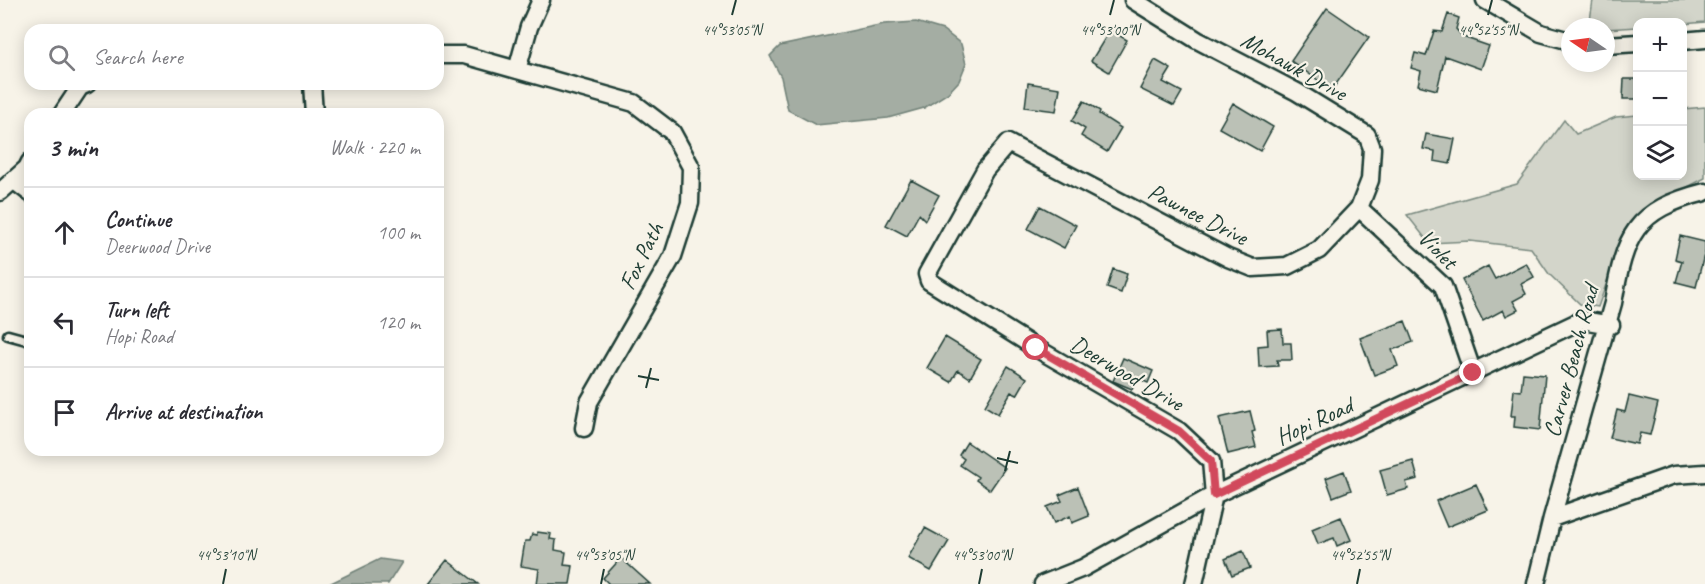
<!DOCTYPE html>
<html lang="en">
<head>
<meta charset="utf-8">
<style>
  :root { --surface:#fff; --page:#f2f2f3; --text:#2b2b33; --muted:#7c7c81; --line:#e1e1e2 }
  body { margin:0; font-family:Caveat,sans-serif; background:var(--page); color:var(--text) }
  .controls { position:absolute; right:18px; top:18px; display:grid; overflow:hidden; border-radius:12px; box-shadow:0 3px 15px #0003 }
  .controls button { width:54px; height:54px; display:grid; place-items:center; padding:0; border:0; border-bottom:2px solid var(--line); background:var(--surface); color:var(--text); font:30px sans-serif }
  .compass { position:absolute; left:1561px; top:18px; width:54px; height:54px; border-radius:50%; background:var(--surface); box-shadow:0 3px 15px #0003; rotate:283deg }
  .stop { position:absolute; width:18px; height:18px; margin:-14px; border:4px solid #d1495b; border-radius:50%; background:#fff }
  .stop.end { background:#d1495b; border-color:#fff; box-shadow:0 2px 6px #0008 }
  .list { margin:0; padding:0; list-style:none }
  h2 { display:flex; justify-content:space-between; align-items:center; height:78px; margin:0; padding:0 24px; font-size:26px }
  h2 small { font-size:20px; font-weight:400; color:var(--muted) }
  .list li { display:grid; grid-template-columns:39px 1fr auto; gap:18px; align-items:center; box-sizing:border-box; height:90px; padding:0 24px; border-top:2px solid var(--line) }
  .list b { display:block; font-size:22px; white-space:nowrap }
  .list p { margin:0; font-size:20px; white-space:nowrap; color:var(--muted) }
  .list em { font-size:20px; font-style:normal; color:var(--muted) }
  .icon { flex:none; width:33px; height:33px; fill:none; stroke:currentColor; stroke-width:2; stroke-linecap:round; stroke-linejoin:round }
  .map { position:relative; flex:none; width:1705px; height:584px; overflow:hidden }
  .search { position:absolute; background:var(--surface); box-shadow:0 3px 15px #0003; left:24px; top:24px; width:420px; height:66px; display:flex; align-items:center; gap:15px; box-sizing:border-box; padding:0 21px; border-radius:18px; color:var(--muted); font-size:22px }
  .panel { position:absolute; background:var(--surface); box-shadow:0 3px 15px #0003; left:24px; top:108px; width:420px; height:348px; border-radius:18px }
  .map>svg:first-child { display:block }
  .green { fill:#d3d5ca; stroke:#79897f; stroke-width:1.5 }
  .water { fill:#a4ada3; stroke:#6f8077; stroke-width:1.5 }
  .building { fill:#bbc1b6; stroke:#1f3d34; stroke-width:1.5 }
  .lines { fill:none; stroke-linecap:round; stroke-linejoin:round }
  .service-casing { stroke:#1f3d34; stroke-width:13 }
  .minor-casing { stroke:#1f3d34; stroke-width:21 }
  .service { stroke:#f7f3e8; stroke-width:8 }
  .minor { stroke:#f7f3e8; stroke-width:16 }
  .route { stroke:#d1495b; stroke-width:8 }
  .ticks { fill:none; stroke:#1f3d34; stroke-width:2 }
  .labels { text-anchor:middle; stroke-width:4.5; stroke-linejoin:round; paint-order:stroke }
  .street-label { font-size:24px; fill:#1f3d34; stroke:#f7f3e8 }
  .ticks-label { font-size:15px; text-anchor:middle; fill:#1f3d34; stroke:#f7f3e8; stroke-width:4.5; stroke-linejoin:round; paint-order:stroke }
</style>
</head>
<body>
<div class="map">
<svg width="1705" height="584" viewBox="0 0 1705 584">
  <rect width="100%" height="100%" fill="#f7f3e8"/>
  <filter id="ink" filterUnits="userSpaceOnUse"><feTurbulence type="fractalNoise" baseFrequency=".0167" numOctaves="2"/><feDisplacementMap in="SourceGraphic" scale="12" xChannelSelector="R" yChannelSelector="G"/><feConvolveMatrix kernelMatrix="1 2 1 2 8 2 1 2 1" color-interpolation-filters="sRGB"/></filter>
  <g filter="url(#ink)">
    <path class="green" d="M1593,0H1705V22L1683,24L1638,22L1637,27L1606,29V27H1589Z
      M1705,107V178L1643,210L1619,248L1598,307L1580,304L1549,274L1531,248L1470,241L1429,243L1407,215L1517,184L1564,120L1576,134L1616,117L1637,115L1638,176H1682L1683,109Z"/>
    <path class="water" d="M916,22L943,30L961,44L966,64L959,81L948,93L924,108L888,118L816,125L788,110L781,77L770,56L780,46L884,24Z
      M380,559L402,562L388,584H329Z"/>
    <path class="building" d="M1327,8L1369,37L1332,90L1291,61Z
      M1448,14L1459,18L1456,29L1463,37L1489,46L1481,69L1445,56L1437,90L1418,85L1421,71L1411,68L1415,53L1426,56L1434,31L1442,32Z
      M1110,30L1127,40L1109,72L1091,61Z
      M1155,60L1171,69L1163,82L1182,92L1174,106L1140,89Z
      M1624,79H1638V99H1623Z
      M1028,83L1060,88L1056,111L1025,107Z
      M1084,101L1100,111L1099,114L1121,128L1107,152L1081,136L1085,129L1072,121Z
      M1233,103L1273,127L1260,151L1219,128Z
      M1426,134L1455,139L1450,164L1434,161L1435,151L1423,149Z
      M911,180L939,195L925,220L919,214L907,236L886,225Z
      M1040,206L1076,225L1064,248L1028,229Z
      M1680,236L1705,242V251L1696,287L1676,282L1682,261L1675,259Z
      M1526,263L1534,277L1521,284L1526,294L1513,301L1518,310L1506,316L1503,310L1483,321L1462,280L1488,266L1495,279Z
      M1113,269L1127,274L1121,293L1107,288Z
      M1405,321L1413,342L1392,350L1398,366L1374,375L1360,338Z
      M1282,329L1283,343H1291L1292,360H1277L1278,366L1259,367L1258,346L1268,345L1267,330Z
      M945,337L981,359L970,378L958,370L951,382L927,368Z
      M1123,358L1153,371L1148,383L1137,378L1132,389L1113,381Z
      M1008,366L1027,378L1017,395L1011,392L998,414L985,406Z
      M1523,373L1545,375L1540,430L1514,427L1515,416H1511L1514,390L1521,391Z
      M1629,396L1658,403L1650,435L1640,433L1637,444L1610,438L1617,410L1625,412Z
      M1250,411L1255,431L1252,432L1256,447L1228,454L1219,418Z
      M967,442L1005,468L990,490L976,480L978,477L960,465L964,459L959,455Z
      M1413,461L1418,479L1406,482L1408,489L1387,495L1380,470Z
      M1344,471L1351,490L1333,497L1326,478Z
      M1476,484L1488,510L1447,527L1436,501Z
      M1078,487L1089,516L1072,523L1070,516L1054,523L1047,507L1062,501L1059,495Z
      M1341,517L1351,540L1337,546L1334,538L1318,544L1312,529Z
      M925,528L949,541L931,571L908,558Z
      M537,532L551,534L550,539L556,540L555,550L566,552L564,565L573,566L570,584H537L539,569L521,566L525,541H530L532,534L537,535Z
      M1243,551L1250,568L1232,575L1225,559Z
      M621,558L650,584H609L603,578Z
      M447,560L478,584H428Z"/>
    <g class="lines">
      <defs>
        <path id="service" d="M8,335L30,341"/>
        <path id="minor" d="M1133,0L1197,40L1297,92L1367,135L1372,148L1370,180L1359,208L1319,250L1287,266L1253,268L1228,258L1008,143L985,170L927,274L929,281L1036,348L1179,431L1211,461L1214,495L1194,584
          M1485,0L1541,33L1570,41
          M1682,41L1705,39
          M1606,45L1638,43
          M438,55H464L634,103L672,132L691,167L690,203L673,256L589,402L584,428
          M517,70L529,27L541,0
          M312,84L314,114
          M62,114L80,87L87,84
          M13,180L30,193
          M0,192L27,168L30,162
          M1359,208L1443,286L1473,373
          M1552,518L1674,475L1705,473
          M1043,584L1083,568L1214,495L1582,320L1611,325
          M1536,584L1552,518L1613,303C1625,235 1634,210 1705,192"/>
      </defs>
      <use href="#service" class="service-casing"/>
      <use href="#minor" class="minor-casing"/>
      <use href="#service" class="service"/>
      <use href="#minor" class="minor"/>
    </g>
  </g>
  <g class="lines" filter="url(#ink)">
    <path class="route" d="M1036,348L1179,431L1211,461L1214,495L1473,373"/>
  </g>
  <path class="ticks" d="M732,15L736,0M1110,15L1114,0M1488,15L1492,0M638,376L659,380M646,388L651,368M997,458L1018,463M1005,471L1010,451M223,584L226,569M601,584L604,569M979,584L982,569M1357,584L1360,569"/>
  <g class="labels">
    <g class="street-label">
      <text transform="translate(1294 66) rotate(29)" y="8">Mohawk Drive</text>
      <text transform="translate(1198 214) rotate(27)" y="8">Pawnee Drive</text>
      <text transform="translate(1438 249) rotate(46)" y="8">Violet</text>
      <text transform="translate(641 256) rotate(-64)" y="8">Fox Path</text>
      <text transform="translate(1571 361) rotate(-75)" y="8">Carver Beach Road</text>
      <text transform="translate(1127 373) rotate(30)" y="8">Deerwood Drive</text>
      <text transform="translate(1314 421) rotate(-25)" y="8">Hopi Road</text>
    </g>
  </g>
  <g class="ticks-label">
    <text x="732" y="35">44°53'05"N</text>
    <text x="1110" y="35">44°53'00"N</text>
    <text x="1488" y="35">44°52'55"N</text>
    <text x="226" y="560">44°53'10"N</text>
    <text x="604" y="560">44°53'05"N</text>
    <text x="982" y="560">44°53'00"N</text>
    <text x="1360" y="560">44°52'55"N</text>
  </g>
</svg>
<div class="controls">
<button>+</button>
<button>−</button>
<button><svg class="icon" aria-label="layers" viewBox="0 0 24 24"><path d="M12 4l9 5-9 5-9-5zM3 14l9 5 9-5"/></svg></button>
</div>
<svg class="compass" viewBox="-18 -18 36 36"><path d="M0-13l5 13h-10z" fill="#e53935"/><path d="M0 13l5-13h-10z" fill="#7c7c81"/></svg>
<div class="stop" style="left:1036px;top:348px"></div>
<div class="stop end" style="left:1473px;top:373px"></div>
<div class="search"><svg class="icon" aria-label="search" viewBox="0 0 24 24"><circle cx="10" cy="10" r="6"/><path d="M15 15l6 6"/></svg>Search here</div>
<section class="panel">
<h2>3 min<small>Walk · 220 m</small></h2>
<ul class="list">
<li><svg class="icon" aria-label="ahead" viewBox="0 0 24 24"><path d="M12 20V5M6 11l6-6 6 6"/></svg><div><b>Continue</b><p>Deerwood Drive</p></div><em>100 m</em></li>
<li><svg class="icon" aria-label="left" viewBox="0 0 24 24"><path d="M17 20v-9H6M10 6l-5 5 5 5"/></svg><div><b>Turn left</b><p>Hopi Road</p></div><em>120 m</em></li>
<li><svg class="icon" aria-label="arrive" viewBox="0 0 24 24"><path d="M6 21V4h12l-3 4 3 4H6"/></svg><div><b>Arrive at destination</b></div></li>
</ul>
</section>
</div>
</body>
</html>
